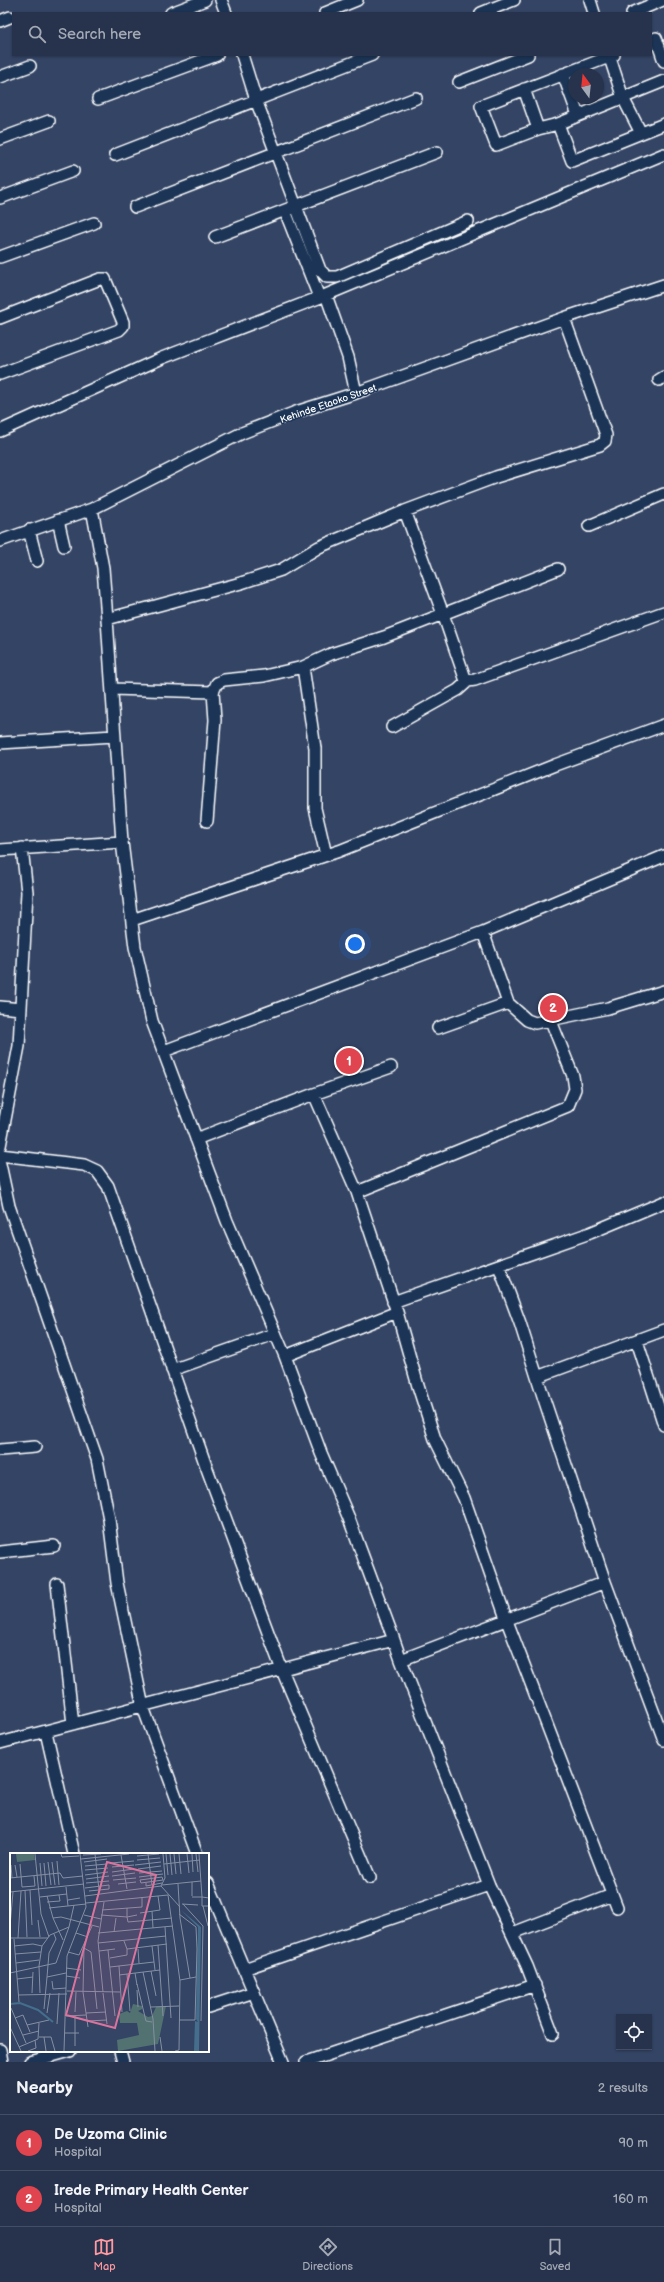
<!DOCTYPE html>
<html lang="en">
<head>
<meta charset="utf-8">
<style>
  :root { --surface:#27334c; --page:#333f56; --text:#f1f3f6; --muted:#a4aab5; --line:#434e64; --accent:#ff9aa2 }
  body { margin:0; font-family:"Balsamiq Sans",sans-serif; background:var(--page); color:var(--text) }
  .controls { position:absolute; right:12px; bottom:12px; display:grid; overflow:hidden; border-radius:0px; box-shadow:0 1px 3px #0004 }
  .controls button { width:36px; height:36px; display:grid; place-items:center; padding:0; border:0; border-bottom:1px solid var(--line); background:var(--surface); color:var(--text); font:20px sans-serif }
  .compass { position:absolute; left:568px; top:68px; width:36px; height:36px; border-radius:50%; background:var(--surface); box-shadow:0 1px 3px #0004; rotate:345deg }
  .you { position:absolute; left:355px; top:944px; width:14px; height:14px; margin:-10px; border:3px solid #fff; border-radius:50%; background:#1a73e8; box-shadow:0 0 0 6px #1a73e833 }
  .badge { display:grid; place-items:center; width:26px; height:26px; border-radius:50%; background:var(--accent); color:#fff; font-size:13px; font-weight:700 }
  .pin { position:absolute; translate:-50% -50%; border:2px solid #fff; box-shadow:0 1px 4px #0006 }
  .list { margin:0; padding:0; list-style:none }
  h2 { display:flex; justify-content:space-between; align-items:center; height:52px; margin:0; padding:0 16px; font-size:17px }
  h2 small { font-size:13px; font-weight:400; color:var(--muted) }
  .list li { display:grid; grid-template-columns:26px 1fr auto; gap:12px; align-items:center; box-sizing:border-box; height:56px; padding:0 16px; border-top:1px solid var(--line) }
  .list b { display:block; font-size:15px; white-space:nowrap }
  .list p { margin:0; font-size:13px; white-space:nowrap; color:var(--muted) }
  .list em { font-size:13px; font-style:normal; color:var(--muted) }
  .icon { flex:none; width:22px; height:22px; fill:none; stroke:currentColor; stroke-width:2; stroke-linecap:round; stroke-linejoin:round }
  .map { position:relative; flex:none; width:664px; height:2062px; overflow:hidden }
  .search { position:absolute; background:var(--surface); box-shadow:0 1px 3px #0004; left:12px; right:12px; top:12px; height:44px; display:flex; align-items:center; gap:10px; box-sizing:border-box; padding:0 14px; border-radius:0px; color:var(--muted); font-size:15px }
  .sheet { height:164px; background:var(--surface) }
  nav { display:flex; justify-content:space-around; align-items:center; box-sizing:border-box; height:56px; border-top:1px solid var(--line); background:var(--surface); font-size:11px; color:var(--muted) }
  nav a { display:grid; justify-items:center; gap:2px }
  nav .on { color:var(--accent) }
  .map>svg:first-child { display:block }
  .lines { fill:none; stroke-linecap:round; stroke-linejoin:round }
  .minor-casing { stroke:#fff; stroke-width:14 }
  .minor { stroke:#1d3557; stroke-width:11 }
  .labels { text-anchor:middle; stroke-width:3; stroke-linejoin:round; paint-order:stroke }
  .street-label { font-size:10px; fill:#fff; stroke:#1d3557 }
  .inset-river { fill:none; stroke:#456e8d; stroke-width:2 }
  .inset-road { fill:none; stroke:#858fa3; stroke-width:1 }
  .view { fill:#da749d; fill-opacity:0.15; stroke:#da749d; stroke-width:2 }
  .inset-edge { fill:none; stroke:#fff; stroke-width:2 }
</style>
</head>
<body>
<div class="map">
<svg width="664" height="2062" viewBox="0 0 664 2062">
  <rect width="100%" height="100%" fill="#344465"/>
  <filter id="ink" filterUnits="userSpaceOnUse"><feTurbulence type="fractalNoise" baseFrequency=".025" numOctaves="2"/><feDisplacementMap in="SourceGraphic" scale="8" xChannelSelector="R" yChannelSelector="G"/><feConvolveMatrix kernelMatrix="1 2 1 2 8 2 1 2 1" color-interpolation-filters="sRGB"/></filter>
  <g filter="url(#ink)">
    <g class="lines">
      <defs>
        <path id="minor" d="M221,0L226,13
          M590,0L594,13
          M171,13L205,0
          M325,13L357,0
          M481,13L514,0
          M632,13L663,0
          M0,21L10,17
          M656,38L664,61
          M242,55L256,100L320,270L327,277H337L468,221
          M609,55L623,98L641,133
          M614,55L481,106L496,145L538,129L558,124L664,81
          M563,74L578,115
          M0,77L30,66
          M459,82L528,55
          M524,89L538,129
          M98,99L217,55
          M558,124L572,161L664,124
          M0,139L49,121
          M115,155L372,55
          M0,198L73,171
          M135,207L416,98
          M285,211L319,297
          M215,237L437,152
          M0,257L94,223
          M326,295L348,357L356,393
          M0,318L100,279H105L123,322V326L119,330L0,374
          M659,380L664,377
          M0,431L162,358L326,295L664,154
          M92,509L103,568L107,619L122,842L135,947L152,1021L227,1221L285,1356L321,1453L348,1516L394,1640
          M58,520L64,546
          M589,526L664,494
          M29,530L37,561
          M0,541L92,509L242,433L296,412L356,393L564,318L664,285
          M558,569L443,614L465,678L468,681L475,680L664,612
          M107,619L241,583L281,570L319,547L405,511L496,477L600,445L605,441L606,435L564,318
          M303,667L315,748V808L326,855
          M112,689L213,692L217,683L224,680L264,676L303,667L331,654L384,637L443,614L405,511
          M392,727L458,690L468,681
          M0,743L114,736
          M207,821L215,720L213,692
          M0,850L122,842
          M132,920L339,851L555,765L664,725
          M483,932L508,1003L527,1020L535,1023L608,1008L664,991
          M0,1007L21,1009
          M438,1028L508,1003
          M164,1051L483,932L664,856
          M314,1094L357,1192L397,1312L418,1386L435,1439L464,1498L507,1621L617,1907
          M196,1139L314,1094L391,1067
          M0,1146L19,1046L27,892L22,848
          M0,1155L84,1165L97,1171L108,1186L206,1466L282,1670L370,1878
          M0,1164L9,1206L97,1459L109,1519L117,1583L143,1707L197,1854
          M357,1192L568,1106L575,1089L573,1076L551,1021
          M499,1266L520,1323L544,1399L605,1582L664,1740
          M393,1302L590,1233L664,1202
          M637,1341L664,1425
          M285,1356L397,1312
          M172,1370L274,1334
          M537,1377L664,1330
          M0,1450L35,1447
          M0,1552L54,1546
          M57,1584L73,1724
          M401,1660L489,1885L527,1966L553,2034
          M46,1732L74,1854
          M0,1743L394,1640L401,1660L605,1582
          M208,1883L283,2062
          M513,1933L612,1895
          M244,1969L489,1885
          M208,2007L254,1992
          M0,2050L2,2062
          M120,2051L123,2062
          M30,2062L70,2051
          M306,2062L535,1985"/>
      </defs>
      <use href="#minor" class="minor-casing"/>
      <use href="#minor" class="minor"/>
    </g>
  </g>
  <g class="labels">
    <g class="street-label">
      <text transform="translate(328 403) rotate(-19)" y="4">Kehinde Etaoko Street</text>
    </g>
  </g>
  <g transform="translate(10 1853)">
    <rect width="199" height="199" fill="#344465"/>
    <path d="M123,151L132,153V156L128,158L138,164L142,163L146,154L156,153L148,191L108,198L107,187L129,182L127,170H110L109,161L117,158L120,160Z" fill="#527271"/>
    <path d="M6,1H24L25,7L7,9Z" fill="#527271"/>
    <path d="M171,57L191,74L189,198H184L185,168L188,169L186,166L188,74Z" fill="#456e8d"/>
    <path class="inset-river" d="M0,151L10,150L28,157L43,169"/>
    <path class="inset-road" d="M25,1L31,61L39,84M51,1L52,4L69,3M85,1L89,37M138,1L142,32M156,1L158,22M160,1L162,22M164,1L166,21M169,1L171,21M177,1L179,20M182,1L183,19M186,1L188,19M189,1L192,44L199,45M73,2L91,1M111,2L117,36M127,3L149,1M71,6L119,1M127,7L150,5M47,8L49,32M38,9L41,32M42,9L45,32M74,9L97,6M30,10L32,33M34,10L36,33M101,10L124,8M10,11L12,34L25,33L24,23M154,11L190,7M1,12L2,25M5,12L7,24M125,12L151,9M75,13L97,11M102,14L124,12M128,16L151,13M75,17L98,15M102,19L124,16M129,20L152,18M75,22L98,19M102,23L125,20M129,24L153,21M0,25L50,20L53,25L73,23M76,26L99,23M103,27L126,25M130,27L131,30L153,27M130,27L152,24L153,27M182,29V43M76,30L99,28M136,30V33L152,30M108,31L126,29M168,31L170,65L180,125M152,32L191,28M151,33L155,25L153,1M56,34L58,53M75,35L99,32V36L79,38M15,37L17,84M20,37L22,72M0,39L74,31M158,42L170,128L169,197L165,198M37,43L43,65L51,64L89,74M75,43L151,33L170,54M30,44L57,41M182,44H192V53H199M58,47L70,45M37,49L50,48L49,42M76,50L158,42M172,51L188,52M173,51L193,73L191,168M193,53L198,73M39,55L76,51M92,57L132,54V44M142,58L143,75M130,60L150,57L148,43M74,62L91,66M91,62L117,64V55M127,62L117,64L118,69L162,65M43,65L53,87M28,67L30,84M0,73L3,39M155,74L161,165M104,79L106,65M66,80L78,84M88,80L163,73M44,81L46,86L39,100L37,124L56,120M0,85H38M8,85L11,38M4,86L9,149M114,88L117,96L157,91M88,90L156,83M148,92L153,163M4,93L23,91L32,93M142,93L145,117M74,95L73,139L78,174M74,95L81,99L87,156M128,96L129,110M98,97L105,163M89,98L105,96M58,99L69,102L82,73M5,101L31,99M100,105L117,102V96M6,110L29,107M109,113L112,159M100,114L144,109M56,115L71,117M141,118L146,143M133,119L143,166L145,198M0,120L46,110L59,74L64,52M125,120L127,132M117,121L120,158M109,122L150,117M56,123L70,125M7,126L23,124M170,127L186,124M42,128L43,136L56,135M127,131L136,168L142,169M127,137L128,154M57,138L110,139M93,139L88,88L94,49M22,140L23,119M30,140L29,113L32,93L40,82L59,74M93,140L97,171M8,142L57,141M141,154L169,153M1,155L16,190M34,156L37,124M65,159L66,139M37,160L40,140M76,160L96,159M56,163L76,162M65,163V193M5,165L13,162L20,179M169,167H185L187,96L186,74L169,61M77,168L97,167M47,171L49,140M17,172L39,167M0,174L11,198M55,180H69M13,182L29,178M29,184H41L45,198M34,184L36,198M150,184L152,198M9,194L28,186L29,170M18,198L26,195L25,187M54,198L57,103L76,54L70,1"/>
    <path class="view" d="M97,9L146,22L105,175L56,162Z"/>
    <rect width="199" height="199" class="inset-edge"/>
  </g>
</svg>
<div class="controls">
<button><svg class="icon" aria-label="locate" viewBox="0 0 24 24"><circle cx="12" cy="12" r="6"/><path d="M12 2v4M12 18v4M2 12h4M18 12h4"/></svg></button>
</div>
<svg class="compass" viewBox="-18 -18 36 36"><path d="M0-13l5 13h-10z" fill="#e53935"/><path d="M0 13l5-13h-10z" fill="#a4aab5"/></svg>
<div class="you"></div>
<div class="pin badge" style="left:349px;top:1061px;background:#e0444e">1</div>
<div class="pin badge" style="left:553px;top:1008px;background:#e0444e">2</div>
<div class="search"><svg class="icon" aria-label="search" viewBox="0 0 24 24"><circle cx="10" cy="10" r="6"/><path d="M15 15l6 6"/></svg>Search here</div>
</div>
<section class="sheet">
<h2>Nearby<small>2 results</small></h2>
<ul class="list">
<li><span class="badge" style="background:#e0444e">1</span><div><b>De Uzoma Clinic</b><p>Hospital</p></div><em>90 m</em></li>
<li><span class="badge" style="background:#e0444e">2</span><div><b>Irede Primary Health Center</b><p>Hospital</p></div><em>160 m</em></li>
</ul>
</section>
<nav>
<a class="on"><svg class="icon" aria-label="map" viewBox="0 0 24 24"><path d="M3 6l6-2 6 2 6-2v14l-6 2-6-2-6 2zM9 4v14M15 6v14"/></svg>Map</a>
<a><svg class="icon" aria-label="directions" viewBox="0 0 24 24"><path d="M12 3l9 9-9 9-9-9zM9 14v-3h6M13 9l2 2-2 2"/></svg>Directions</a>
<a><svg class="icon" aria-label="saved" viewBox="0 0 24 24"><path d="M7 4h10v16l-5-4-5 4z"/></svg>Saved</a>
</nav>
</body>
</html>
